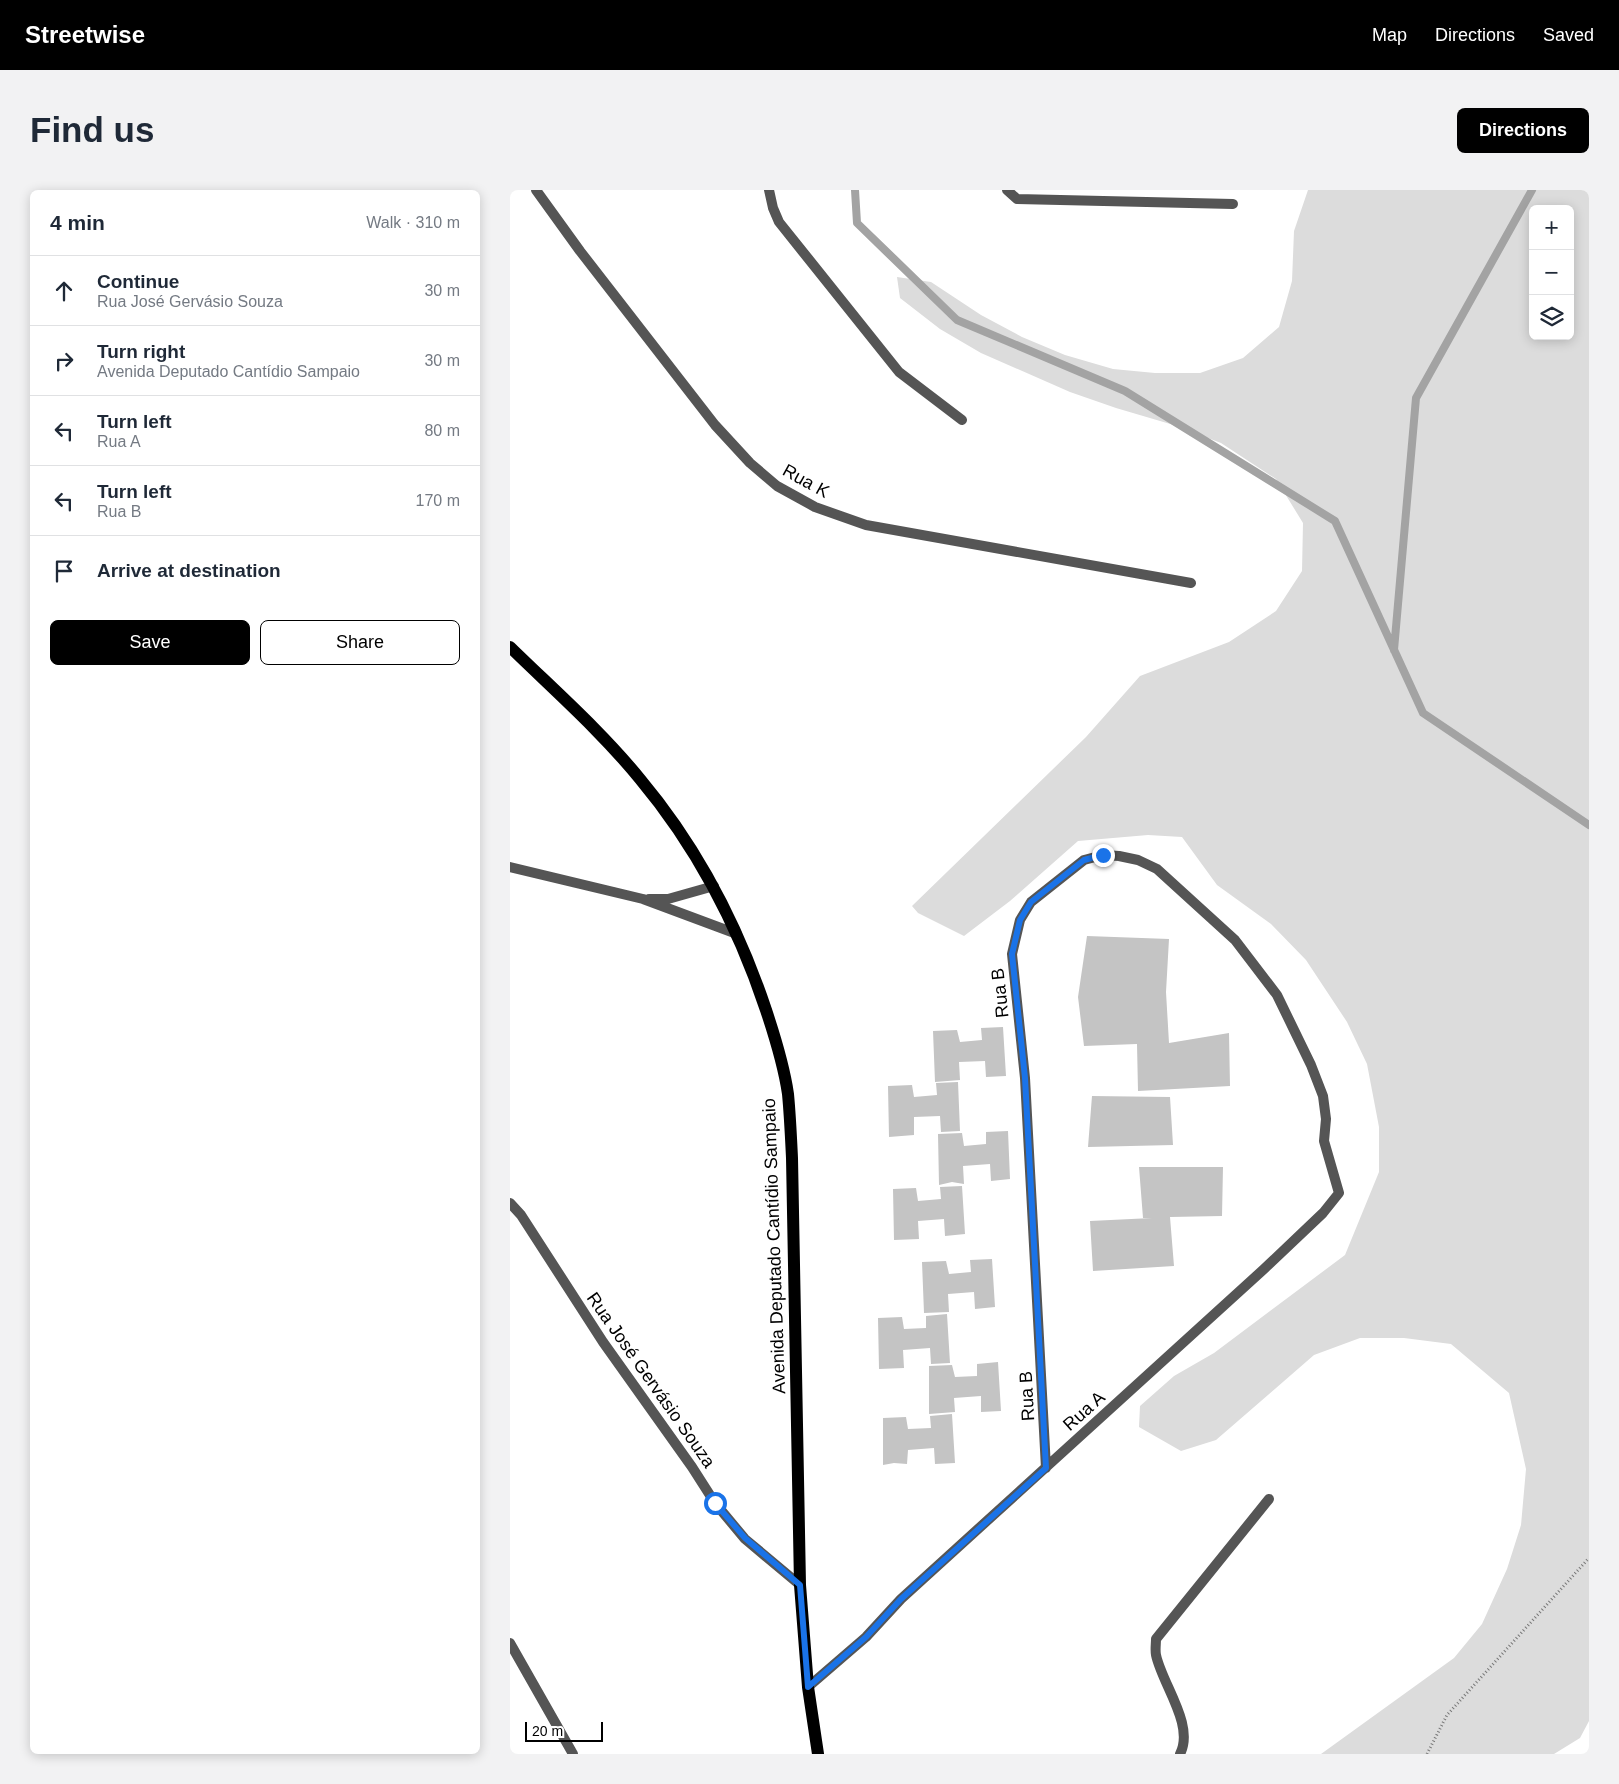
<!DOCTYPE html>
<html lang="en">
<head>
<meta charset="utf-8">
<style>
  :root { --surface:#fff; --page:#f2f2f3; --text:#1f2937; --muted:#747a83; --line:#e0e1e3; --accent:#000 }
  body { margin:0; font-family:Helvetica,sans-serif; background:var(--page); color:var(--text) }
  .controls { position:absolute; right:15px; top:15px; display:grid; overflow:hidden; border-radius:8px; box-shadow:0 2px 12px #0003 }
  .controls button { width:45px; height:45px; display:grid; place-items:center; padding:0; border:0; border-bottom:1px solid var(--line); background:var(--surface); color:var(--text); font:25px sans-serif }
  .scale { position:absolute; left:15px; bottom:12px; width:78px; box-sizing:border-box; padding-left:5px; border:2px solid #000; border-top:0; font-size:14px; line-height:18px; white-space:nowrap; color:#000; -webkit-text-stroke:4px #fff; paint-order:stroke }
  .stop { position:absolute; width:15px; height:15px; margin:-11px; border:4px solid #1a73e8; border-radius:50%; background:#fff }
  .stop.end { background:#1a73e8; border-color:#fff; box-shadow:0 1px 5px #0008 }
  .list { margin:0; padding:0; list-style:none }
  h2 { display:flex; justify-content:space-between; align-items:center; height:65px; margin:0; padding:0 20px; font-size:21px }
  h2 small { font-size:16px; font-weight:400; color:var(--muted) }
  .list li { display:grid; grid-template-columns:32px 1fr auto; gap:15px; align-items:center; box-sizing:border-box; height:70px; padding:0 20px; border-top:1px solid var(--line) }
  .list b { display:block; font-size:19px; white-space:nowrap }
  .list p { margin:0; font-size:16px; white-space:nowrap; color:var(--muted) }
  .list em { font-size:16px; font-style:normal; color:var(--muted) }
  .actions { display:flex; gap:10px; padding:15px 20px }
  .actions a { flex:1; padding:11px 0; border:1px solid var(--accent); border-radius:8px; text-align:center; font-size:18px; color:var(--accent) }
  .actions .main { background:var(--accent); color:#fff }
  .icon { flex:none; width:28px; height:28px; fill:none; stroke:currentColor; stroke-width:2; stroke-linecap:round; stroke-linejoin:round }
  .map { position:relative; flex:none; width:1079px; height:1564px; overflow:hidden; border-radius:8px }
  header { display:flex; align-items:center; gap:30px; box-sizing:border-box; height:70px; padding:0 25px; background:var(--accent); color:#fff }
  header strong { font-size:24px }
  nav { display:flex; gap:28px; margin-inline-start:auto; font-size:18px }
  .intro { display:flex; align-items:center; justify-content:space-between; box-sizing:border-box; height:120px; padding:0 30px }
  h1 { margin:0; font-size:35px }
  .button { padding:12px 22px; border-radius:8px; background:var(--accent); color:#fff; font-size:18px; font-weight:700 }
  main { display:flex; gap:30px; padding:0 30px }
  aside { flex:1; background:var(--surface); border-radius:8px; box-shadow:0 2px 12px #0003 }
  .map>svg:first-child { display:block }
  .green { fill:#dcdcdc; fill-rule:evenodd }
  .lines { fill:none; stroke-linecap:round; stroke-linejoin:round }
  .stream { stroke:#a3a3a3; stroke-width:8 }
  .building { fill:#c4c4c4 }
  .path { stroke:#777; stroke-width:3; stroke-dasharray:1 2.5; stroke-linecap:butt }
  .lane { stroke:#555; stroke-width:10 }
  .street { stroke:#555; stroke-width:10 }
  .primary { stroke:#000; stroke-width:12 }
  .route { stroke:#1a73e8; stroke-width:6 }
  .labels { text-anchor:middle; stroke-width:5; stroke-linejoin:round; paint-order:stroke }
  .street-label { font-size:18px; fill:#000; stroke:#fff }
</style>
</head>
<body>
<header>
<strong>Streetwise</strong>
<nav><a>Map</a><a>Directions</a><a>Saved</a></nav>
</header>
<div class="intro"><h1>Find us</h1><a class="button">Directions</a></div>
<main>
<aside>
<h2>4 min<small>Walk · 310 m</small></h2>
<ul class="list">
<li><svg class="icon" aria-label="ahead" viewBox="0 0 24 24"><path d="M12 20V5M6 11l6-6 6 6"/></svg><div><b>Continue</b><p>Rua José Gervásio Souza</p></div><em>30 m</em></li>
<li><svg class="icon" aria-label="right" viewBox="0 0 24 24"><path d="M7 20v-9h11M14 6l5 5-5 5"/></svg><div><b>Turn right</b><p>Avenida Deputado Cantídio Sampaio</p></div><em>30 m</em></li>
<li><svg class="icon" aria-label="left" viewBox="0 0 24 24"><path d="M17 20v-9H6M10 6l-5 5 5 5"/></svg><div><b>Turn left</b><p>Rua A</p></div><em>80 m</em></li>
<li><svg class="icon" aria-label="left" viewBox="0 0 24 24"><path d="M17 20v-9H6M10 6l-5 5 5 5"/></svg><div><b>Turn left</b><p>Rua B</p></div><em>170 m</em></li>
<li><svg class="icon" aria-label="arrive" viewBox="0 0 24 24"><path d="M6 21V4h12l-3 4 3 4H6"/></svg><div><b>Arrive at destination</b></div></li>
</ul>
<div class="actions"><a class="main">Save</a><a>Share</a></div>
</aside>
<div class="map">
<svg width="1079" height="1564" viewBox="0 0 1079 1564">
  <rect width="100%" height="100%" fill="#fff"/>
  <path class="green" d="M798,0H1079V1531L1070,1548L1044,1564H811L944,1468L972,1434L997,1379L1011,1335L1016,1279L999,1203L941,1154L894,1148H850L804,1165L706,1250L671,1261L629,1237L630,1216L664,1186L704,1163L835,1065L869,982V937L857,874L837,832L796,770L761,734L707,695L672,647L638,645L568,651L500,711L454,746L408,723L402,716L576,547L630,486L719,452L766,421L792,381L793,333L766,289L711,253L667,236L606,218L560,202L471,163L430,139L390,108L387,87L421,92L471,125L512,147L555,165L603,179L645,183H690L733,168L769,137L782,91L784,41ZM1023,19H1060V146H1023Z"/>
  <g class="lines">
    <path class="stream" d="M345,0L347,33L447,130L615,201L825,331L913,523L1079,635
      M884,460L906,208L1022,0"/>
  </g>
  <path class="building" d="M577,746L659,749L656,802L659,853L719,843L720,896L628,901L627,854L574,856L568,807Z
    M493,837L496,886L476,887L475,871L449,872L450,890L425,892L423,841L447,840L450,852L472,850L471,838Z
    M448,892L450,941L431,942L430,926L404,927V945L379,947L378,896L402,895L404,907L427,905L426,893Z
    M582,906L660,907L663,955L578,957Z
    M498,941L500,989L481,991L480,974L453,976L454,994L442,992L429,995L428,944L452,943L454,956L476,954V942Z
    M629,977H713L712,1026L660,1027L664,1076L583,1081L580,1031L642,1028H633Z
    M452,996L455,1044L435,1046L434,1029L408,1031L409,1049L384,1050L383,999L406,998L408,1011L431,1009L430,997Z
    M482,1069L485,1117L465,1119L464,1102L438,1104L439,1122L414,1123L412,1072L436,1071L439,1084L461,1082L460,1070Z
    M437,1124L440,1173L421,1174L420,1158L393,1160L394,1178L369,1179L368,1128L392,1127L394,1139L416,1138V1126Z
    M488,1172L491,1221L471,1222V1206L444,1208L445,1222L419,1224V1176L442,1175L445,1187L467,1186V1174Z
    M442,1224L445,1273L425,1274L424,1258L398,1260L397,1274L384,1273L373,1275V1228L396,1227L398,1239L421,1238L420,1226Z"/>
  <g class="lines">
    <path class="path" d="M917,1564L937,1525L1079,1368"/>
    <path class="lane" d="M670,1564C685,1535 652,1494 646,1465C645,1460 646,1454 646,1449L759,1309"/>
    <path class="street" d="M26,0L70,61L205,235L240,273L267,296L305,317L356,335L681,393
      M259,0L263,18L269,32L389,182L452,230
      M497,0L507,9L723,14
      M0,677L133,709L227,744
      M139,709H158L204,696
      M0,1013L11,1025L93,1152L182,1277L205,1313L235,1349L290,1395
      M0,1453L63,1564
      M298,1497L356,1447L391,1409L754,1079L813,1023L829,1003L814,951L816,929L813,906L801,875L767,805L725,750L647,679L628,670L609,666L593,665L574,670L521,712L510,730L502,764L515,888L536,1278"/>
    <path class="primary" d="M0,457C44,500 91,541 130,589C187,657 228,736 256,820C265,847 274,876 278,904C280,925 281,947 282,968L290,1395L298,1497L308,1564"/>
  </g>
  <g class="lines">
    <path class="route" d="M205,1313L235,1348L290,1395L298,1497L356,1447L391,1409L536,1278L515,888L502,764L510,730L521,712L574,670L593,665"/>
  </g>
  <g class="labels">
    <g class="street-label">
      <text transform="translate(296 291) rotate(29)" y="6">Rua K</text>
      <text transform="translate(490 803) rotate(-96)" y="6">Rua B</text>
      <text transform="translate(264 1056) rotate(-92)" y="6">Avenida Deputado Cantídio Sampaio</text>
      <text transform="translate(141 1190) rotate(55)" y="6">Rua José Gervásio Souza</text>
      <text transform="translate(517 1206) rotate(-93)" y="6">Rua B</text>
      <text transform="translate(574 1221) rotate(-42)" y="6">Rua A</text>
    </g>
  </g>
</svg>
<div class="controls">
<button>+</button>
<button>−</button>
<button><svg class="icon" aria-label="layers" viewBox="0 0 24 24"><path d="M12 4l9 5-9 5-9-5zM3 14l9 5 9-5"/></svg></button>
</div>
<div class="scale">20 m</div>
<div class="stop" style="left:205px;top:1313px"></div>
<div class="stop end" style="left:593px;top:665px"></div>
</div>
</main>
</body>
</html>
